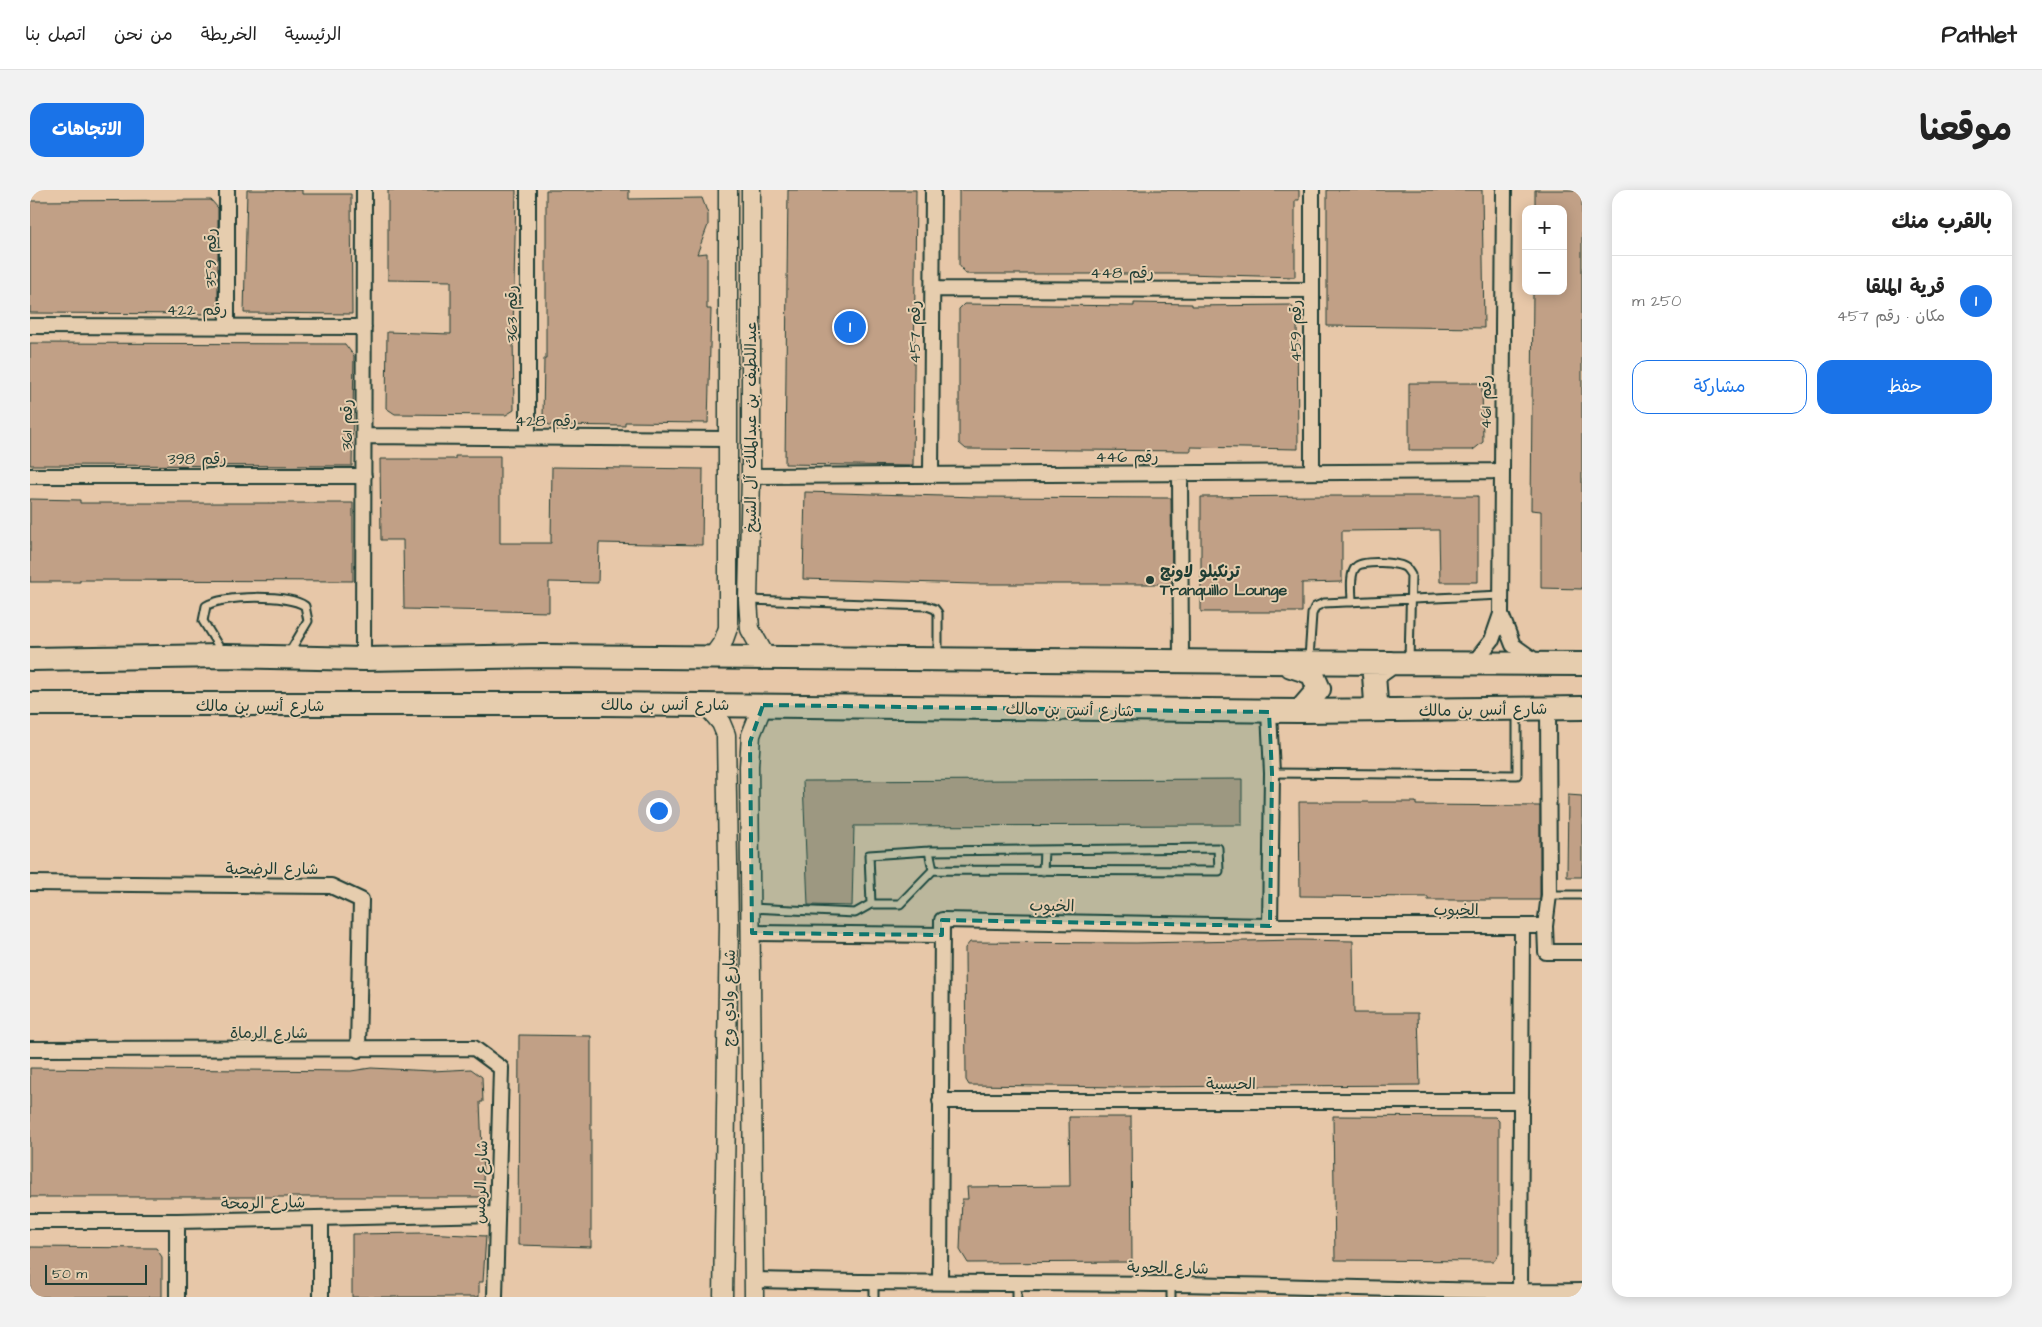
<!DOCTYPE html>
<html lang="ar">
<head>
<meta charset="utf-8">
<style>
  :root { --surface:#fff; --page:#f2f2f2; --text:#222; --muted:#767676; --line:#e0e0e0; --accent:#1a73e8 }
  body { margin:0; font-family:"Architects Daughter","Playpen Sans Arabic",sans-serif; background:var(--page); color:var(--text); direction:rtl }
  .controls { position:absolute; right:15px; top:15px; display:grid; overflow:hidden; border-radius:10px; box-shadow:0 2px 12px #0003 }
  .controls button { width:45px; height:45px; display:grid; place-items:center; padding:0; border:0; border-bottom:1px solid var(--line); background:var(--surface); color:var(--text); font:25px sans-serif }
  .scale { position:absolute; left:15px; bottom:12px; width:102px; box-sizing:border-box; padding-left:5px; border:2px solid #1f3d34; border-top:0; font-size:14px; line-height:18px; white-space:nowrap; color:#1f3d34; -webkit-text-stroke:4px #e6cdae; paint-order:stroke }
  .you { position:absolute; left:628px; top:620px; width:18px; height:18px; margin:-12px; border:4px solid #fff; border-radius:50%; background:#1a73e8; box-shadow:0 0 0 8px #1a73e833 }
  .badge { display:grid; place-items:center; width:32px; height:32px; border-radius:50%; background:var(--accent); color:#fff; font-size:16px; font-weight:700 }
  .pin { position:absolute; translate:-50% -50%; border:2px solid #fff; box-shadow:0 1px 5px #0006 }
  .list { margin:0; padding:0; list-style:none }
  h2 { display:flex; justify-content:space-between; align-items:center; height:65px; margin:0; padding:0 20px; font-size:21px }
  h2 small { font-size:16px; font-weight:400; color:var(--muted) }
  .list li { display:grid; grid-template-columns:32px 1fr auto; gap:15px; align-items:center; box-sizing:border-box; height:90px; padding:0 20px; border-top:1px solid var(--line) }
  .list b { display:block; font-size:19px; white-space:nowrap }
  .list p { margin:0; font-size:16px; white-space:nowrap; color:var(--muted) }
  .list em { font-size:16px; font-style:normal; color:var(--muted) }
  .actions { display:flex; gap:10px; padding:15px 20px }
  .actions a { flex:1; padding:11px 0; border:1px solid var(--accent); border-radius:15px; text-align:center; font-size:18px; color:var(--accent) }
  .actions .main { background:var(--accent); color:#fff }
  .map { position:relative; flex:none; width:1552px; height:1107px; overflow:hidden; direction:ltr; border-radius:15px }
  header { display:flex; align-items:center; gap:30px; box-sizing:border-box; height:70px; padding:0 25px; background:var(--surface); border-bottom:1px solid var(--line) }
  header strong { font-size:24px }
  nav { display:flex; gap:28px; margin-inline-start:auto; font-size:18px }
  .intro { display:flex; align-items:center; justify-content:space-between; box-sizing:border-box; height:120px; padding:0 30px }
  h1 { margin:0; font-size:35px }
  .button { padding:12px 22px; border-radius:15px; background:var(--accent); color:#fff; font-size:18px; font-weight:700 }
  main { display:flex; gap:30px; padding:0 30px }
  aside { flex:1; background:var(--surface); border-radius:15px; box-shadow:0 2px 12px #0003 }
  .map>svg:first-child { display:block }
  .building { fill:#c1a086; stroke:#1f3d34 }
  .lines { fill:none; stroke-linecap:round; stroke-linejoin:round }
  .service-casing { stroke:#1f3d34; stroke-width:11 }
  .minor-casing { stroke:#1f3d34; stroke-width:18 }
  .tertiary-casing { stroke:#1f3d34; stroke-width:21 }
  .primary-casing { stroke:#1f3d34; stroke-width:26 }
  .service { stroke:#e6cdae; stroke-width:7 }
  .minor { stroke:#e6cdae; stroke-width:14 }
  .tertiary { stroke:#e6cdae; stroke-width:18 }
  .primary { stroke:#e6cdae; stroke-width:22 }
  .marked { fill:#0f766e; fill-opacity:0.2; stroke:#0f766e; stroke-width:4; stroke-dasharray:10 6; stroke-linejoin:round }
  .poi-dot { fill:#1f3d34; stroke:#e6cdae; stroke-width:2 }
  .labels { text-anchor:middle; stroke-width:4; stroke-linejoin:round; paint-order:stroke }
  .street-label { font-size:16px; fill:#1f3d34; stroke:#e6cdae }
  .poi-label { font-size:16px; font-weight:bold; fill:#1f3d34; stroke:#e6cdae; text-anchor:start }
</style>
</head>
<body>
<header>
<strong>Pathlet</strong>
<nav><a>الرئيسية</a><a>الخريطة</a><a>من نحن</a><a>اتصل بنا</a></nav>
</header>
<div class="intro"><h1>موقعنا</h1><a class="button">الاتجاهات</a></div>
<main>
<aside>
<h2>بالقرب منك<small></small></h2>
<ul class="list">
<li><span class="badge">1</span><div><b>قرية الملقا</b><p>مكان · رقم 457</p></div><em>250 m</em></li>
</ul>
<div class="actions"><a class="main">حفظ</a><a>مشاركة</a></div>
</aside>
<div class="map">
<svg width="1552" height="1107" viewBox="0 0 1552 1107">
  <rect width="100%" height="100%" fill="#e7c7a8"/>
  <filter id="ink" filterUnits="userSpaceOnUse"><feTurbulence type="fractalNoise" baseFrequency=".02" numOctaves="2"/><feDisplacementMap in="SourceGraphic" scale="10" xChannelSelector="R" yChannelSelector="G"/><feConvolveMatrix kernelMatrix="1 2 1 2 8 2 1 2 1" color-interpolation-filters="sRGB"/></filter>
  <g filter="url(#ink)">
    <path class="building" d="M217,0H272V4H321L322,124L214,123Z
      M358,0H486L483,143L484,220L476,225L365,224L356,218L357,142L421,144V91L358,90Z
      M516,0H599V9L672,8L678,24V35L667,64L677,63V119H681L678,233L595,232V236L519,235L513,228L514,169H516Z
      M758,0H886L883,276L755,274Z
      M929,0H1269V10H1265V87L1154,84H936L929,75Z
      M1297,0H1452L1454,138L1297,136Z
      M1505,0H1552V399L1511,398V321L1501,320L1503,101H1533V19H1505Z
      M181,10L188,18V117L181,124L0,123V11Z
      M1104,113L1162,114V116L1261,115L1267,124L1268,259L1161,257V261L936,259L929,253V119L934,114L1104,116Z
      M0,153L315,154L324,166L322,276L0,275Z
      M1379,193H1452L1453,252L1443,260H1379Z
      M425,266H470V353H521L522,277L673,279L672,355L569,353L568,393L519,392V422L374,419L373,350H351L350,269H425Z
      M775,302L947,307L1141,308L1142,394H944L773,389Z
      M1288,306H1448V392H1410L1409,340L1312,341V392L1272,393V422H1171V307Z
      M0,309L50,310V313H323V391L50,390V392H0Z
      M1212,589V635L824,636L822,716L778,715L773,591Z
      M1538,605L1552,606V687H1537Z
      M1269,612H1386V615L1510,616V710H1398V707L1270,706Z
      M1270,750L1323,751L1324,823H1388L1390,895L1094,897L939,895L936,890L935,758L940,752L1106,753Z
      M489,845L561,846V1057L488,1055Z
      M0,878L321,881L341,878L402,881L441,879L452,887L453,912H450L454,1007H0Z
      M1303,926L1465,927L1469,931V1064L1466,1068L1464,1071L1305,1070Z
      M1039,927H1101L1102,1072L938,1073L930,1060L932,1009H938L937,997L1040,996Z
      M394,1043L456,1046L453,1092H449V1107H322V1044Z
      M0,1057L126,1058L132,1067V1107H0Z"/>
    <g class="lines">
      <defs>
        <path id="service" d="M719,410L897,416L905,419L908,423V467
          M1322,412C1322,403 1319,384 1326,377C1332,370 1370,372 1376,378C1378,380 1379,382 1381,385L1379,471
          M192,462L173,431L176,416C193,405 258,404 275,416L278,431L259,463
          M1279,468L1282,424L1285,417L1294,413L1472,405
          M1242,583L1487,585V521
          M899,661L903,680
          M1013,681L1014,660
          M1519,705H1552
          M721,718L825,723L841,714H870L903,680L1189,681L1188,658L899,661L839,665L841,714
          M1141,1094V1107
          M844,1107V1094
          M987,1107V1093"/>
        <path id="minor" d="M1282,0V282
          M1474,0L1471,424L1483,455L1507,472
          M902,99L1282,100
          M0,136L334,137
          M197,137V0
          M334,246L697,249
          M498,247V0
          M1150,283L1151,473
          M901,285L903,0
          M0,286H334
          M721,286L1472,281
          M333,469L334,0
          M1442,475L1462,450L1471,424
          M1518,518L1519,705L1515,736L1516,762H1552
          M1239,522L1242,583L1240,736
          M0,693L301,696L331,710L328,860
          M722,743L912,745
          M0,859L444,858L471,878L465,1107
          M910,911H1492
          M291,1028V1107
          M0,1031H147L466,1024
          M147,1031V1107
          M724,1090C863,1094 1001,1092 1140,1094C1277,1095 1415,1103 1552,1101
          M910,1091L912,730L1240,736H1515
          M1490,1102L1492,736"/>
        <path id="tertiary" d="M721,0V286L718,410L720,439L737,469
          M681,469L693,452L698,438V0
          M676,515L691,533L696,545L699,735L693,1107
          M724,1107L719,576L721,545L733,515"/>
        <path id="primary" d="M0,469L195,466L333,469L511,466L1361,473
          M0,514H571L1270,521L1289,499L1282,483L1261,476
          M1353,520L1346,512L1344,485L1361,473L1552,474
          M1270,521L1552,518"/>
      </defs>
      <use href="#service" class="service-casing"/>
      <use href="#minor" class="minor-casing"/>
      <use href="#tertiary" class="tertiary-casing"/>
      <use href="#primary" class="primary-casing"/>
      <use href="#service" class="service"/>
      <use href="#minor" class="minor"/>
      <use href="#tertiary" class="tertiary"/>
      <use href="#primary" class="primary"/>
    </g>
  </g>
  <path class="marked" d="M733,515L1239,522L1242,583L1240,736L912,730V745L722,743L720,552Z"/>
  <circle class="poi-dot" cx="1120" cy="390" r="5"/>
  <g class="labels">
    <g class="street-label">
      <text transform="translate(180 68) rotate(-90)" y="6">رقم 359</text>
      <text x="1092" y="88">رقم 448</text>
      <text x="167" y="125">رقم 422</text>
      <text transform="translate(481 124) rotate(-90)" y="6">رقم 363</text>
      <text transform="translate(1265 141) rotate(-90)" y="6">رقم 459</text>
      <text transform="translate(884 142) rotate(-90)" y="6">رقم 457</text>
      <text transform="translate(1455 212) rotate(-90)" y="6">رقم 461</text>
      <text x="516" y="236">رقم 428</text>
      <text transform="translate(316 235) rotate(-90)" y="6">رقم 361</text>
      <text transform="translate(720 237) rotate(-90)" y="6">عبداللطيف بن عبدالملك آل الشيخ</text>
      <text x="1097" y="272">رقم 446</text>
      <text x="167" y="274">رقم 398</text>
      <text x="635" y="520">شارع أنس بن مالك</text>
      <text x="230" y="521">شارع أنس بن مالك</text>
      <text transform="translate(1040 519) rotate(1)" y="6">شارع أنس بن مالك</text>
      <text transform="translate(1453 519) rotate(-1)" y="6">شارع أنس بن مالك</text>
      <text x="242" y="684">شارع الرضحية</text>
      <text transform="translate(1022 715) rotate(1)" y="6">الخبوب</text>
      <text x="1426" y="725">الخبوب</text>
      <text transform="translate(698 808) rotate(-89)" y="6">شارع وادي وج</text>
      <text x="239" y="848">شارع الرماة</text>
      <text x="1201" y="899">الحيسية</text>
      <text transform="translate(450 992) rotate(-88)" y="6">شارع الرمس</text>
      <text transform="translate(233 1012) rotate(-1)" y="6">شارع الرمحة</text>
      <text transform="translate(1138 1077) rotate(1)" y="6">شارع الحوية</text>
    </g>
    <g class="poi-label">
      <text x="1130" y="387">ترنكيلو لاونج<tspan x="1130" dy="18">Tranquillo Lounge</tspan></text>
    </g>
  </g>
</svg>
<div class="controls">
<button>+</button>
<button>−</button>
</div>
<div class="scale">50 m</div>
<div class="you"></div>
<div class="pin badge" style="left:820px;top:137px">1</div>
</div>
</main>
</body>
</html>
